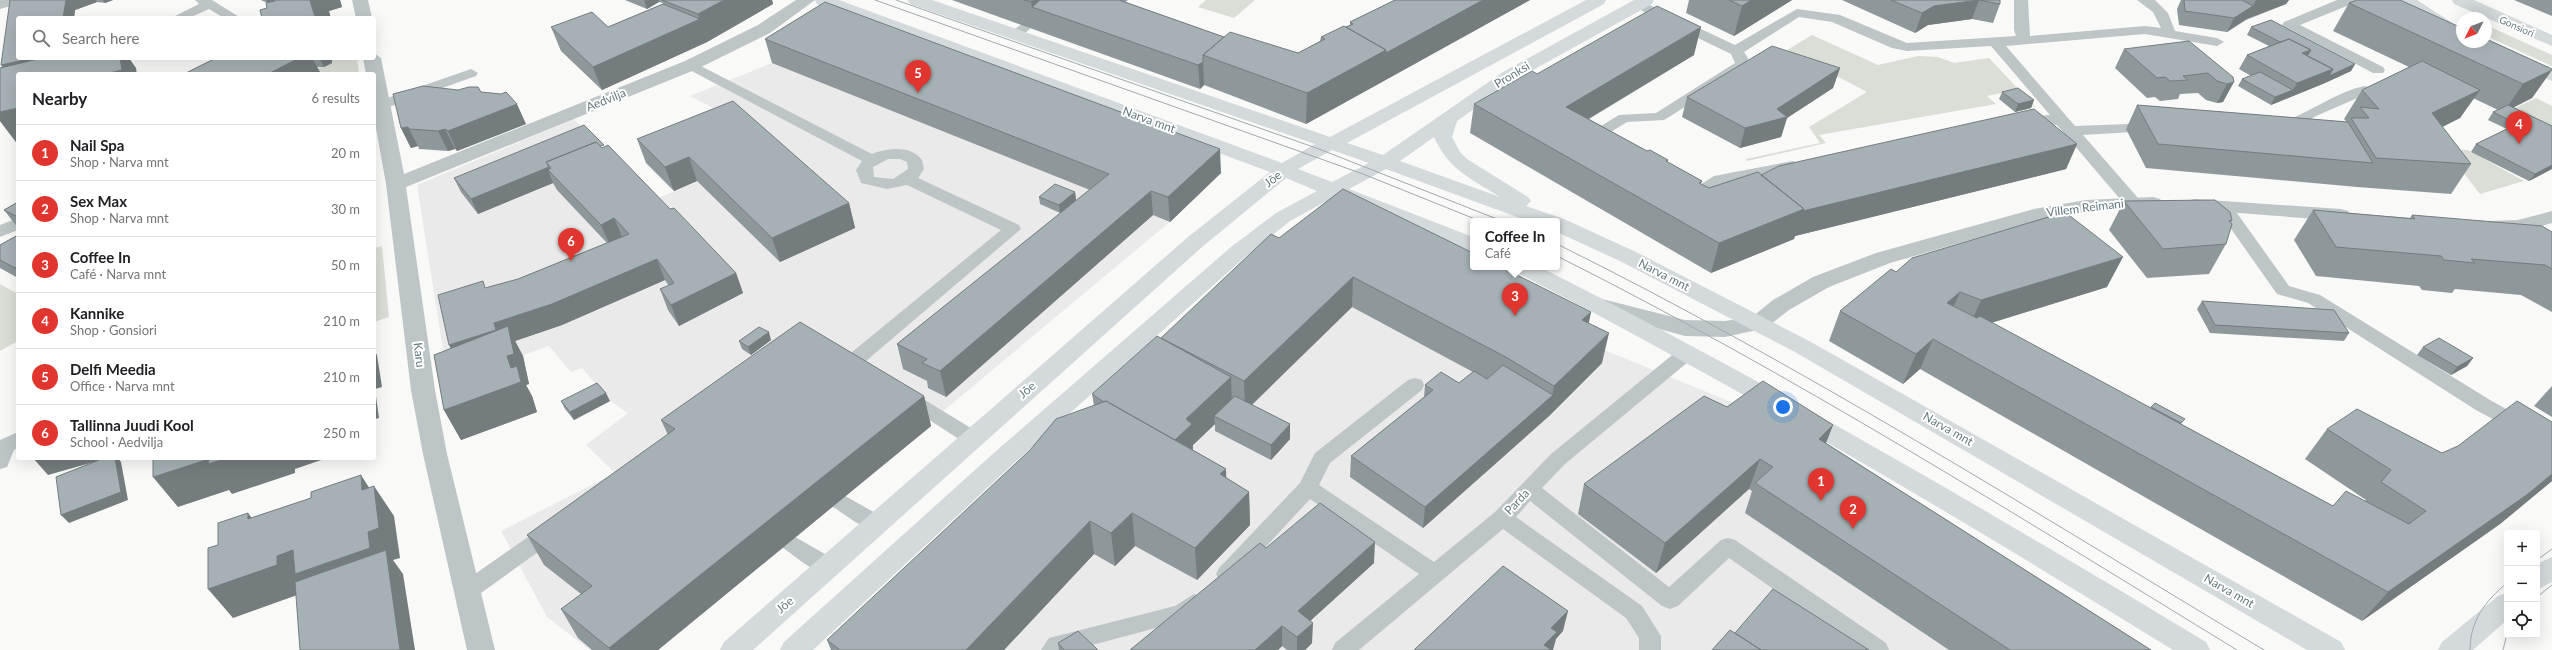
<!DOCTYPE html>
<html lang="en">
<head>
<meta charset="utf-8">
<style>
  :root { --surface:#fff; --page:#f6f6f6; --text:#202124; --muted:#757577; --line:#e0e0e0; --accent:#e1352f }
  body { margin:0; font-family:Lato,sans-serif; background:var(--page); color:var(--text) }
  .controls { position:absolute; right:12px; bottom:12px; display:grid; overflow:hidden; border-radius:4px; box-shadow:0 4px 16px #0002 }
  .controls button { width:36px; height:36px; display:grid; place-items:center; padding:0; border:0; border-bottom:1px solid var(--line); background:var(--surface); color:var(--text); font:20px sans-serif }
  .compass { position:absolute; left:2456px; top:12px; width:36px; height:36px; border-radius:50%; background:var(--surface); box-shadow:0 4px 16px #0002; rotate:228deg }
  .you { position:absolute; left:1783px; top:407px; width:14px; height:14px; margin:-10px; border:3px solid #fff; border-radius:50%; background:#1a73e8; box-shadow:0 0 0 6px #1a73e833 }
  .badge { display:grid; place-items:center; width:26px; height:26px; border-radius:50%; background:var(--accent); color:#fff; font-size:13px; font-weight:700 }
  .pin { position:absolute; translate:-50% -33px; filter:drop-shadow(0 1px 2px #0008) }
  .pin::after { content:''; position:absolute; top:21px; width:14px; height:12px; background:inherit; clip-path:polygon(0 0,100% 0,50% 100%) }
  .popup { position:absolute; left:1470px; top:218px; width:90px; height:52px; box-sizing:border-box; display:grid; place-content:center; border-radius:4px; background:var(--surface); filter:drop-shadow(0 1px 3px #0005); font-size:13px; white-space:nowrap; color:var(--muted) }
  .popup b { font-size:15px; color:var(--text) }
  .popup::after { content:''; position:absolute; left:50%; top:100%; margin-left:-8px; border:8px solid transparent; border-top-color:var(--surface) }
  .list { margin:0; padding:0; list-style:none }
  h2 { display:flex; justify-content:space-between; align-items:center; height:52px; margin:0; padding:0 16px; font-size:17px }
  h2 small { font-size:13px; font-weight:400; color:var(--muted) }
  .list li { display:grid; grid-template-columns:26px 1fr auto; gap:12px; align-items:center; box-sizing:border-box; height:56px; padding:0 16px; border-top:1px solid var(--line) }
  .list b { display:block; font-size:15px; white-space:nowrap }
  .list p { margin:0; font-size:13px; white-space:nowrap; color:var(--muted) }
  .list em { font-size:13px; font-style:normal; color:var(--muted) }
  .icon { flex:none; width:22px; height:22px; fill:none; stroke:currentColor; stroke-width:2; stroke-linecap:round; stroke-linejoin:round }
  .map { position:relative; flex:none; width:2552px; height:650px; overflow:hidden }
  .search { position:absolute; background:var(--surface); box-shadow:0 4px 16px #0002; left:16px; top:16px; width:360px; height:44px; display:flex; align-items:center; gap:10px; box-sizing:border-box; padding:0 14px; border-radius:4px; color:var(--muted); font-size:15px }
  .panel { position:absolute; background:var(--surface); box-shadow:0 4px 16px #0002; left:16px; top:72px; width:360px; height:388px; border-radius:4px }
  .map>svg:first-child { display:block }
  .built { fill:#eaeaea }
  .green { fill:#daded6 }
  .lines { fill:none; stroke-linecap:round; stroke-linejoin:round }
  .lane { fill:#bec5c7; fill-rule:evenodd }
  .street { fill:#bec5c7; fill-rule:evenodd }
  .secondary { fill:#d4d9dc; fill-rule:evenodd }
  .tram { stroke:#a0aaad; stroke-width:1 }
  .wall { fill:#8e989b }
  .shaded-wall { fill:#747c7e }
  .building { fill:#a5b1b4; stroke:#747c7e }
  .labels { text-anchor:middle; stroke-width:4; stroke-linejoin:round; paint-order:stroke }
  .far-street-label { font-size:10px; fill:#657a81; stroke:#fff }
  .street-label { font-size:12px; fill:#657a81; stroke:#fff }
</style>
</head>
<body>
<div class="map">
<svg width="2552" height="650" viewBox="0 0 2552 650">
  <rect width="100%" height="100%" fill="#f9f9f7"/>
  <path class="built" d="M831,26L1221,173L1171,221L657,650H590L547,617L501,531L615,473L586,445L628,413L610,401L582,368L571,372L549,346L448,382L417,185L574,119L616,165L654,200L783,145L690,96L772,63Z
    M1273,264L1585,342L1753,411L2085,650H861Z"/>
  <path class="green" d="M1206,0H1255L1234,18L1198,7Z
    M2486,25L2552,55V66L2486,36Z
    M1812,35L1878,65L1918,56L1938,57L1954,63L1989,58L2037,109L2011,91L1987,96L1996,104L1819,135L1826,143L1747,161L1746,159L1820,143L1809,127L1867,92L1787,50Z
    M334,58H357L359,74H304L332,63V59Z
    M2536,98L2552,106V132L2508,111Z
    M2445,149L2468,150L2524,181L2480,194Z
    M382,246L389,317L374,322V248Z
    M0,284L18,294V341L0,351Z"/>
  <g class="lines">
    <path class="lane" d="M195,0H212L241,18H224L209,9L189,18H171L199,4Z
      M1639,0L1735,45L1797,9L1840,15L1907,43L2016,36L2014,30V0H2028L2030,36L2145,26L2161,28L2153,12L2137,0H2155L2168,13L2175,31L2217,38L2224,42L2217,46L2145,34L2006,46L2075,126L2155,123L2158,126L2155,129L2150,131L2083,135L2138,198L2140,202L2132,207L2126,206L2057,125L2019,123L2016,120L2019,117L2050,115L1991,46L1907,51L1892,48L1832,22L1799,17L1744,52L1748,58L1747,68L1664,120L1627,122L1593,143H1583L1580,140L1583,137L1619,115L1656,113L1735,63L1731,54L1634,7L1632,4L1634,1Z
      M2337,0H2356L2354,3L2300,25L2383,67L2385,70L2383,73H2373L2282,25L2284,22Z
      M1025,22L1030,23L1032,26C1027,33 1018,39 1009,37L1007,34Z
      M691,61L872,154C887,148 911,145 922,160L924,169L918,178L1019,225L1021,229L866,361L876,371L874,376C863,379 850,372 844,362L846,357L1001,230L907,185L887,189L861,183L856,170L862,161L686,68L684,65L686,62ZM888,159H900L907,162L908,169L893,179L874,177L873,167Z
      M471,69L478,73L476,76L386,108L381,110L374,106L376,102Z
      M2364,86L2369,87L2371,90L2369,93L2316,116L2294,129L2279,133L2271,128L2274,125C2304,117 2333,93 2364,86Z
      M1793,161L1801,166L1799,169L1725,183L1698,196L1690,191L1714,176Z
      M2223,201L2229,202L2289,286L2320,295L2490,400L2552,435V451L2476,410L2308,303L2277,294L2215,206L2217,202Z
      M18,218V230L0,237V225Z
      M1688,346L1694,347L1697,352L1694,357L1565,464L1542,488L1669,587L1721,540L1728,538L1735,540L1886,643L1889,650H1860L1729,558L1678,606L1670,609L1662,606L1530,501L1516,517L1642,606L1661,636V650H1639V638L1626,618L1503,529L1359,650H1332L1335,643L1419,574L1310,499L1235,580L1227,583L1219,580L1216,574L1219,568L1300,483L1315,453L1408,380L1415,378L1422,380L1424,385L1422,390L1330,463L1319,485L1434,562L1495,512L1551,454L1682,347Z
      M907,389L979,433L982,438L979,443L972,445L965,443L900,401L898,396L900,391Z
      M18,432V448L14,450L7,467L0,469V440Z
      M840,493L884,518L887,524L884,530C868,535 847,515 833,507L830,501L833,495Z
      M552,523L559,525L562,531L559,537L474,598L466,601L458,598L455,592L458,586L545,525Z
      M790,534L837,561L840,567L837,573C819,579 797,557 783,548L780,542L783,536Z
      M1194,594L1202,597L1205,603L1202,609L1189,619L1074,650H1041L1049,638L1175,606Z"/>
    <path class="street" d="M0,0H19L17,4L0,9Z
      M352,0H368L372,18H356Z
      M796,0H815L770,33L697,69L406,187L435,390L447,454L495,650H467L423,454L411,390L386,184L374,117V74H366L363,58H374V53L381,58L404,174L685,61L758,25Z
      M2153,197L2160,199L2163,203L2160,207L2086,212L2036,221L1890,263L1829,287L1789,310L1766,328L1725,337L1685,336L1594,311L1591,306L1594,301L1602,299L1685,320L1725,321L1752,317L1773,300L1813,277L1876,253L2034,209L2086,200Z
      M2194,199L2341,209L2348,211L2351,215L2348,219L2341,221L2187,209L2184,205L2187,201Z
      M2552,211V223C2531,229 2510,236 2488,231L2485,226L2488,221L2518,220Z"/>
    <path class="secondary" d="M815,0H839L1282,163L1315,144L910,4L908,0H932L1330,137L1586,0H1606L1604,4L1347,143L1383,155L1503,72L1634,0H1654L1652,4L1515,80L1457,121L1452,137L1460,152L1467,159L1528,197L1531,201L1526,206L1564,219L1636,252L1811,342L2341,642L2345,650H2307L1795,352L1622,262L1557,232V221H1528L1386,169L1349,189L1473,237V252L1334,197L1290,221L1245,257L1014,463L813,650H780L784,642L996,451L1231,247L1276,213L1317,191L1286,178L1202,247L753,650H720L724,642L1188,237L1270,172L817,4ZM1434,137C1449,170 1470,178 1500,197L1400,161ZM1332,150L1369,163L1332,182L1298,169Z
      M2397,0H2417L2457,26L2454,30H2442Z
      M2452,0H2474L2552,35V46L2454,4Z
      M2486,38L2552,69V81L2474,46L2471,42H2486Z
      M1512,267H1540C1768,382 1987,510 2206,642L2210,650H2173C1958,517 1741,388 1516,272Z
      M2552,557V582L2537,590V564Z
      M2507,593V620L2473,650H2438L2442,642L2498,596Z"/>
    <path class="tram" d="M875,0L1363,174L1480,221
      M896,0L1319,149L1502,221
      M1557,244C1801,365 2031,510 2264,650
      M1557,256C1792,374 2013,513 2237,650
      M2537,560L2552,549
      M2537,597L2552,585
      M2470,650C2470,621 2485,601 2507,583
      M2503,650L2507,634"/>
  </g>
  <path class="wall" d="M10,0H113L105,3L97,2L75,10L74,18H18V58L136,68L18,74L16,142L0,121V68L3,67Z
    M261,0H340L342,7L329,11L267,8V3Z
    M625,0H772L773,4L707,42L602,90L561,51L551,27H608L663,4V3L659,2L647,9Z
    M952,0H1128L1125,2L1224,37L1298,53L1320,41L1321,37L1346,27L1350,25V22L1395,0H1530L1306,124L1204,85L1200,89Z
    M1689,0H1792L1734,36L1686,13Z
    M1842,0H2000V4L1993,23L1972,19L1928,25L1915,33Z
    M2181,0H2289L2286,4L2246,20L2227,32L2179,25L2177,9Z
    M2514,0H2552V16Z
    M2349,3L2552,69L2532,98L2513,107L2552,126V169L2529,181L2471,152L2476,144L2507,129L2488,120L2493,112L2498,110L2473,98L2460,118L2442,127L2471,164L2451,194L2357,187L2146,168L2126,129L2137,105L2347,122L2344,119L2362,90L2409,67L2333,31Z
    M2251,27L2355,64L2351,71L2325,83L2271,105L2238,86L2242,79L2251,76L2239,69L2247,55L2269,46L2247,35Z
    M765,39L1221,173L1170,222L1153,215L946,397L928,388L927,381L903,369L897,344L1090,190L772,63Z
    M2124,49L2233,77L2223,102L2217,103L2206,100L2198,93L2180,94L2178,99L2160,101L2155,97L2147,98L2115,68Z
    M1694,55L1589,119L1647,151L1668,160L1667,162L1702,181L1701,184L1709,188L1761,175L2077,144L2066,169L1795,236L1794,239L1711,273L1470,133L1474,104L1537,74Z
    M216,58H334L332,59V63L324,67H317L321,74H184Z
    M1840,68L1833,88L1787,118L1781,137L1740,148L1682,117L1687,97Z
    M481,92L526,124L457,151L455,149L448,151L419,149L418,146L411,148L401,128Z
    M2002,92L2034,100L2031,108L2015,112L1999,99Z
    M637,139L849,203L855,228L780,262L697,181L674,191L646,163Z
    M604,147L670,209L736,273L743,293L679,326L668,310L660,289L669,286L665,280L562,325L515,341L523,356L529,384L526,385L532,396L537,412L461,440L444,410L451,348L487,288L518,279L607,243L557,190L553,183L478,214L461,192L454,178Z
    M1075,192L1076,200L1060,213L1040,204L1039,197Z
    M2124,201L2232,220L2231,223L2226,244L2209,274L2147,278L2109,230Z
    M18,202V228L4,210Z
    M2313,210L2410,218L2412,215L2552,232V312L2521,295L2455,289L2452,293L2422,290L2419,286L2316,276L2294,240Z
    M18,235V278L0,268V245Z
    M1279,238L1591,312L1588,323L1602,363L1549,416L1423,528L1350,477L1351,456L1424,397L1425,385L1459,383L1473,372L1352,307L1252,405L1290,439L1271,460L1215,431V424L1193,445V450L1226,469V478L1249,492L1250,525L1197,580L1135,546L1115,566L1094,554L1004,650H831L827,640L1094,406L1092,394L1161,339V338Z
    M1896,272L2107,287L1991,323L2150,408L2155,403L2185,419L2181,424L2333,506L2365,501L2366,500L2305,459L2327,429L2442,453L2552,422V481L2500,524L2362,621L1920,369L1903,384L1829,341L1840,311Z
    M2202,301L2349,333L2344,341L2210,333L2197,309Z
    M771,340L751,355L742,349L739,341Z
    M2423,347L2473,358L2467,366L2451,375L2417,355Z
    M2552,386V417L2534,406Z
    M924,396L931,426L658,650H592L578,638L561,609L581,594L544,565L527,535L668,435L661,420Z
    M561,401H610L574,420L565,409Z
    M1727,407L1833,425L1826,443L2151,650H1949L1745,513L1752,491L1749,489L1656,573L1578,514L1584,484Z
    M1266,548L1374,563L1310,621L1312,643L1305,650H1287L1282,646L1278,650H1130Z
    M1058,643L1098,650H1059Z"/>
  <path class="shaded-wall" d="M66,0H69L75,10L74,18H63Z
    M69,0H96L97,2L75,10Z
    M103,0H113L105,3Z
    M266,0H275L268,3Z
    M310,0H340L342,7L329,11L331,18H315Z
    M644,0H659V2L647,9Z
    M724,0H772L773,4L707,42L698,14Z
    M1034,0H1066L1032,7L1031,2Z
    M1483,0H1530L1306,124L1307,93L1386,50Z
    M1751,0H1792L1734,36L1742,6Z
    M1979,0L1972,19L1928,25L1915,33L1922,13L1934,6Z
    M2256,0H2289L2286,4L2246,19L2227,32L2234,18L2253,6Z
    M700,19L707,42L602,90L593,67Z
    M1701,27L1694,55L1561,135L1566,107Z
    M2311,50L2303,63L2302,53Z
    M33,58H68L11,79L1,65Z
    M120,58H129L136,68L137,74H105Z
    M292,58H312L321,74H268Z
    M319,58H334L332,59V63L324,67Z
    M1203,62L1204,85L1200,89L1198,65Z
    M2355,64L2351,71L2325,83L2288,98L2297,83L2333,69Z
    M1840,68L1833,88L1787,118L1781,137L1740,148L1745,128L1777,109Z
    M2552,70L2532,98L2503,113L2523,84Z
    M2234,82L2223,102L2217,103L2227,84Z
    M2293,90L2288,98L2271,105L2275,97Z
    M2480,90L2460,118L2412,142L2432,113Z
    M2034,100L2031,108L2015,112L2018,104Z
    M517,104L526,124L457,151L448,131Z
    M18,108V142H16L0,121V112Z
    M408,127L418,146L411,148L401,128Z
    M445,129L455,149L448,151L438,131Z
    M2077,144L2066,169L1795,236L1794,239L1711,273L1719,243L1804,209Z
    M1220,149L1221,173L1170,222L1168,197Z
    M689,157L697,181L674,191L665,167Z
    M2552,165V169L2529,181L2535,174Z
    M549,167L551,173L548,170L553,183L478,214L471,199Z
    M1151,191L1153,215L946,397L940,371Z
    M1075,192L1076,200L1060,213L1059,205Z
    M849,203L855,228L780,262L772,238Z
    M614,218L623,239L610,245L601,225Z
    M2123,257L2107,287L1968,330L1981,300Z
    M657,259L665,280L562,325L515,341L523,356L529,384L526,385L532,396L537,412L461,440L444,410L511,368L507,356L460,365L449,345L494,323Z
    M18,266V272L15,268Z
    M736,273L743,293L679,326L671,305Z
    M1353,277L1352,307L1245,411L1244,381Z
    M1960,292L1947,322V303Z
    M1591,312L1585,342L1582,320Z
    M769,332L771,340L751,355L748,347Z
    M1609,333L1602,363L1549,416L1554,386Z
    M1933,339L1920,369L1903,384L1916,354Z
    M374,350L377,355L382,387L375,389L379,418L375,419V424L374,426Z
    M2473,358L2467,366L2451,375L2457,367Z
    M1231,377L1232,407L1214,416L1215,424L1193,445V454L1173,441L1186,419Z
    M606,393L610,401L574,420L570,412Z
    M1553,395L1549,416L1423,528L1425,507Z
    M924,396L931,426L658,650H610L609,648Z
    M1290,424V439L1271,460V445Z
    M1833,425L1821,455L1819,439Z
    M33,458H108L48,475Z
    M115,458H118L121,462L128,500L69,523L61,515Z
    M227,458H327L295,469V473L232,494L229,490L178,507L153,477L209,459Z
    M1760,459L1749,489L1656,573L1665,543Z
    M1226,469L1227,501L1220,474Z
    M2552,474V481L2500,524L2362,621L2388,592Z
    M361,475L375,497L374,486L394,516L400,558L393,560L403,574L415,650H400L300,594L233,618L208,589L277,556L362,490Z
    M1249,492L1250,525L1197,580L1195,548Z
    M248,513L271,543L248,519Z
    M1132,513L1135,546L1115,566L1111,533Z
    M1090,521L1094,554L1004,650H966Z
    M1375,542L1374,563L1298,632V611Z
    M1568,611L1563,631L1556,639L1553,650H1543L1544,645L1551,628Z
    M1313,623L1312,643L1305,650H1297V637Z
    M1282,626V646L1278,650H1255Z"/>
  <path class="building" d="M10,0H66L63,18H18V58H33L1,65Z
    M275,0H310L315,18H316H262L260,10L267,8L266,3L275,1Z
    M662,0H724L698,14Z
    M1024,0H1034L1031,2Z
    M1040,0H1119L1224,37L1203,55V62L1198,65L1032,7Z
    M1395,0H1483L1386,53V50L1346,27L1353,24L1350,22Z
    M1729,0H1751L1742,6Z
    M1891,0H2000V4L1979,0L1934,6L1922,13Z
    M2184,0H2242L2253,6L2234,18L2185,11Z
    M2357,0H2400L2462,28V42H2486V39L2552,69V70L2523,84L2349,3Z
    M825,2L1220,149L1168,197L1151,191L940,371L922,363L927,359L897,344L1109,174L765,39Z
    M663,4L700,19L593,67L551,27L592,12L608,27Z
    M1657,6L1701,27L1566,107L1647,151L1650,150L1668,160L1666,161L1702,181L1699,183L1709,188L1758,172L1804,209L1719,243L1474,104L1532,71L1537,74Z
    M2271,20L2355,64L2329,76L2333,69L2307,56L2311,50L2289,39L2280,42L2251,27Z
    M1344,26L1386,50L1307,93L1203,55L1230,32L1298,53L1325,39L1321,37Z
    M2289,39L2311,50L2302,53L2333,69L2297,83L2247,55Z
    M2189,41L2233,77L2234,82L2227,84L2217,81L2208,73L2183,76L2188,80L2170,81L2165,77L2157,78L2124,49Z
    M1772,46L1840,68L1777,109L1787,117L1745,128L1687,97Z
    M42,58H120L122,70L105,74H18V108L0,112V68Z
    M216,58H299L268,74H184Z
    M2422,61L2480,90L2432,113L2471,164L2376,158L2351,118H2369L2360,107L2379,109L2362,90Z
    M2260,72L2293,90L2275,97L2242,79Z
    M423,86L458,90L469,87H478L481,92L501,94L506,92L517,104L448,131L445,129L438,131L409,129L408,127L401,128L393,94Z
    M2018,88L2034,100L2018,104L2002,92Z
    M733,101L849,203L772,238L689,157L665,167L637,139Z
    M2137,105L2348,122L2373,163L2158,144Z
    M2508,105L2552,126V165L2535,174L2476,144L2517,124L2493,112Z
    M2034,109L2077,144L1803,211L1804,209L1761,175L1779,166Z
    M584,125L604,145L600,146L596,142L546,162L549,167L471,199L454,178Z
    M596,142L602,148L608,145L670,209L674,208L736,273L671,305L660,289L674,283L657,259L552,304L494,323L496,330L449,345L438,295L483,281L485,288L518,279L629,234L614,218L601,225L548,170L551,168L546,162Z
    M1055,184L1075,192L1059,205L1039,197Z
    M1343,189L1473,253V267H1501L1591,312L1582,320L1609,333L1554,386L1504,356L1353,277L1244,381L1161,338L1271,234L1279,238Z
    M2215,200L2230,212L2232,220L2229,221L2232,224L2226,244L2163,249L2124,201Z
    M18,202V217L4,210Z
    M2313,210L2415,219L2412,215L2542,226L2552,232V269L2545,265L2471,259L2475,263L2444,260L2441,256L2336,247Z
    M2065,212L2123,257L1981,300L1960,292L1947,303L1977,318L1980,316L2333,506L2346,491L2409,524L2426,511L2381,482L2391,470L2327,429L2357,409L2442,453L2458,446L2517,401L2552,422V474L2528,494L2388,592L1933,339L1916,354L1840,311L1891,269L1896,272L1912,258Z
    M18,235V266L15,268L0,260V245Z
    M2202,301L2334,310L2349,333L2215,325Z
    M800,322L924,396L609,648L561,609L592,586L527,535L675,429L661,420Z
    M508,326L514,354L507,356L511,368L517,366L521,382L444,410L434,355Z
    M759,327L769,332L748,347L739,341Z
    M1157,336L1231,377L1186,419L1192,424L1175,440L1106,401L1104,402L1092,394Z
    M2439,338L2473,358L2457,367L2423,347Z
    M1503,365L1553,395L1425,507L1351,456L1433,390L1425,385L1441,372L1459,383L1474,371L1487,379Z
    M1763,381L1833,425L1819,439L2151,650H2010L1755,483L1773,467L1760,459L1665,543L1584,484L1704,396L1727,407Z
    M597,383L606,393L570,412L561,401Z
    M1235,396L1290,424L1271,445L1214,416Z
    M1106,401L1226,469L1220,474L1249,492L1195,548L1132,513L1111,533L1090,521L966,650H840L827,640L1030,450L1056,419Z
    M2155,403L2185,419L2181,423L2151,407Z
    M104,458H115L121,492L61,515L56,477Z
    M153,458H227L208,464L209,459L153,477Z
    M361,475L362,490L374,486L379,528L368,532L370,548L295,574L293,550L277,556V565L208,589V548L218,545V523L248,513V519L311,498V492Z
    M1320,503L1375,542L1298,611L1313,623L1297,637L1282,626L1255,650H1130L1260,543L1266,548Z
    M386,550L400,650H300L295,582Z
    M1503,566L1568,611L1551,628L1557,632L1544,645L1551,650H1414Z
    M1773,589L1869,650H1761L1735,633Z
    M1730,630L1761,650H1712Z
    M1078,631L1098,650H1064L1058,643Z"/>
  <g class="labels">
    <g class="far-street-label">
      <text transform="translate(2517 26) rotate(24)" y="4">Gonsiori</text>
    </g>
    <g class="street-label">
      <text transform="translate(1512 75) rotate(-31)" y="4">Pronksi</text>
      <text transform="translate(606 100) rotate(-22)" y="4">Aedvilja</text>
      <text transform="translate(1149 120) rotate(20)" y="4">Narva mnt</text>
      <text transform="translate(1273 179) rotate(-38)" y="4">Jõe</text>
      <text transform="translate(2085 208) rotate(-7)" y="4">Villem Reimani</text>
      <text transform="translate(1664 275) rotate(27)" y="4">Narva mnt</text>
      <text transform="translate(419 355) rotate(83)" y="4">Karu</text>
      <text transform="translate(1027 390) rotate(-41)" y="4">Jõe</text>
      <text transform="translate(1948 429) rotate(30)" y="4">Narva mnt</text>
      <text transform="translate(1517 502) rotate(-47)" y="4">Parda</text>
      <text transform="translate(2229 591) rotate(30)" y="4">Narva mnt</text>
      <text transform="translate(785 605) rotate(-41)" y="4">Jõe</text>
    </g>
  </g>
</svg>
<div class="controls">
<button>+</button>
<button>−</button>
<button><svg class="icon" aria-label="locate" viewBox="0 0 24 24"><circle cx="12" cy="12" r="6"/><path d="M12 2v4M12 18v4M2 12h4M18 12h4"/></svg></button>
</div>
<svg class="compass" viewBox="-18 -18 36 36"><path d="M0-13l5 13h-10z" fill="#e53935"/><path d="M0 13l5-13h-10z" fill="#757577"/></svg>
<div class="you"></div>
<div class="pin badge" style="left:1821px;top:501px">1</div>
<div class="pin badge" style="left:1853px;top:529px">2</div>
<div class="pin badge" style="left:1515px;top:316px">3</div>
<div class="popup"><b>Coffee In</b>Café</div>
<div class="pin badge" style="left:2519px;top:144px">4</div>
<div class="pin badge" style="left:918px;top:93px">5</div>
<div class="pin badge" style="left:571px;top:261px">6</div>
<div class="search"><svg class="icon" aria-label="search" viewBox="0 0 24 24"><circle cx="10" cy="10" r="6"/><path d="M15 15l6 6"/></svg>Search here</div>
<section class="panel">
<h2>Nearby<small>6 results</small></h2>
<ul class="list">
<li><span class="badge">1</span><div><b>Nail Spa</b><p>Shop · Narva mnt</p></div><em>20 m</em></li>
<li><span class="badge">2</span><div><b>Sex Max</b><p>Shop · Narva mnt</p></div><em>30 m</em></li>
<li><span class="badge">3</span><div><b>Coffee In</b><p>Café · Narva mnt</p></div><em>50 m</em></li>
<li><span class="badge">4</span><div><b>Kannike</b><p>Shop · Gonsiori</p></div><em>210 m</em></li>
<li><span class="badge">5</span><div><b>Delfi Meedia</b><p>Office · Narva mnt</p></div><em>210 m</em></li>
<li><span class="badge">6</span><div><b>Tallinna Juudi Kool</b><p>School · Aedvilja</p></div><em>250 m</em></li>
</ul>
</section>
</div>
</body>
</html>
